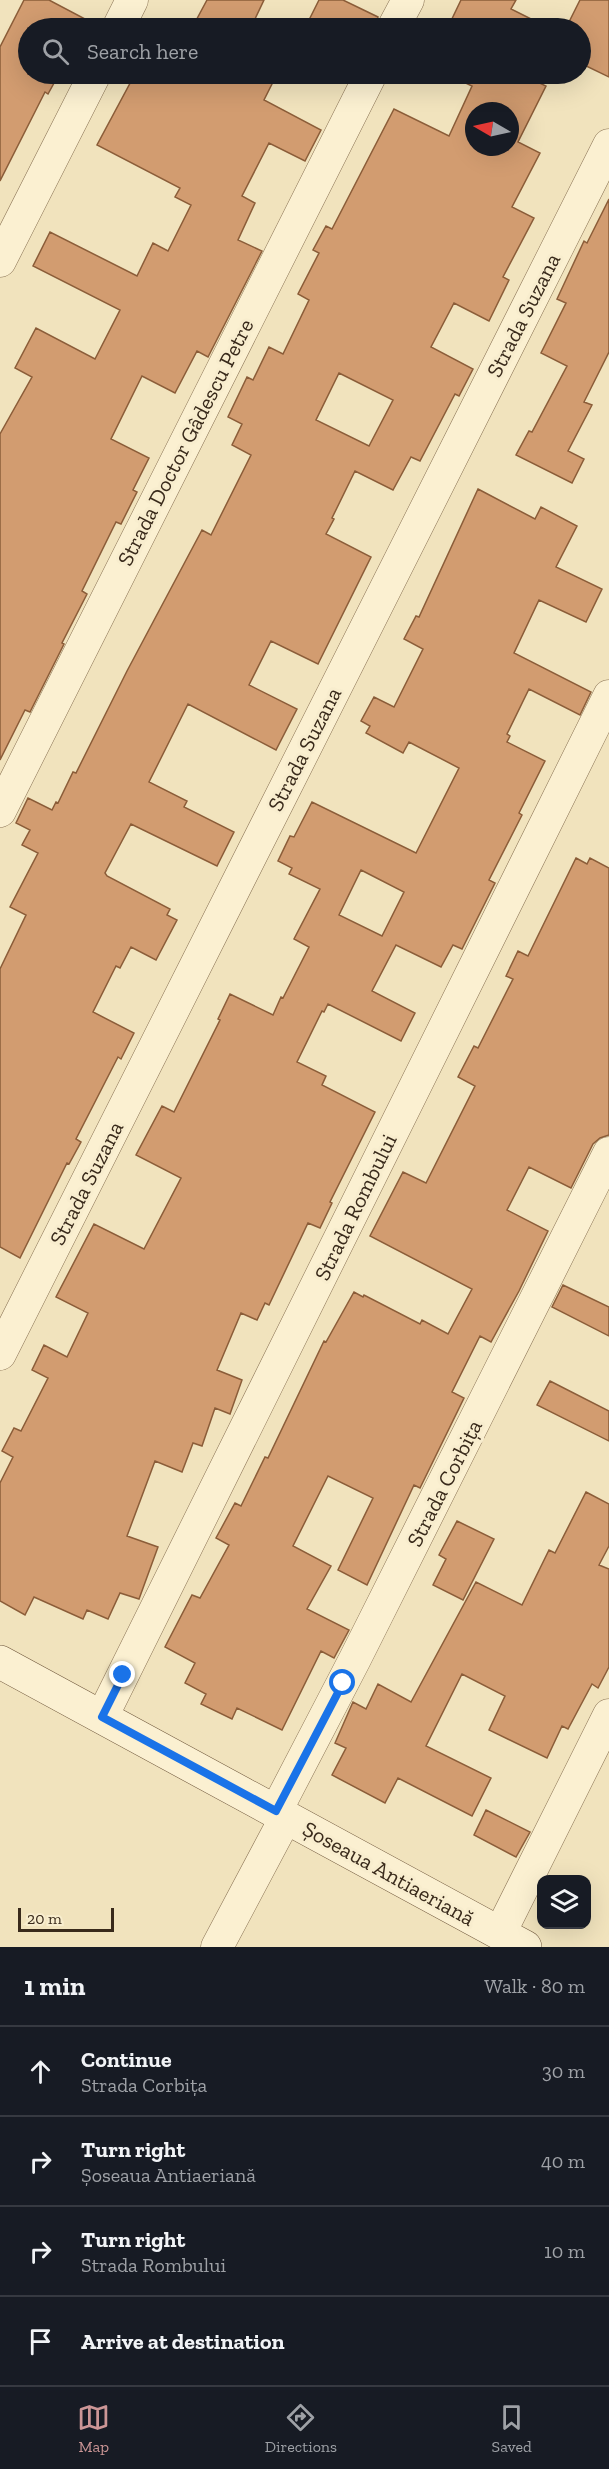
<!DOCTYPE html>
<html lang="en">
<head>
<meta charset="utf-8">
<style>
  :root { --surface:#171b24; --page:#242831; --text:#f1f3f6; --muted:#9ea1a6; --line:#363941; --accent:#cc9696 }
  body { margin:0; font-family:"Zilla Slab",serif; background:var(--page); color:var(--text) }
  .controls { position:absolute; right:18px; bottom:18px; display:grid; overflow:hidden; border-radius:12px; box-shadow:0 6px 24px #0002 }
  .controls button { width:54px; height:54px; display:grid; place-items:center; padding:0; border:0; border-bottom:2px solid var(--line); background:var(--surface); color:var(--text); font:30px sans-serif }
  .compass { position:absolute; left:465px; top:102px; width:54px; height:54px; border-radius:50%; background:var(--surface); box-shadow:0 6px 24px #0002; rotate:279deg }
  .scale { position:absolute; left:18px; bottom:15px; width:96px; box-sizing:border-box; padding-left:6px; border:3px solid #392a1b; border-top:0; font-size:16px; line-height:21px; white-space:nowrap; color:#392a1b; -webkit-text-stroke:4px #f8edce; paint-order:stroke }
  .stop { position:absolute; width:18px; height:18px; margin:-14px; border:4px solid #1a73e8; border-radius:50%; background:#fff }
  .stop.end { background:#1a73e8; border-color:#fff; box-shadow:0 2px 6px #0008 }
  .list { margin:0; padding:0; list-style:none }
  h2 { display:flex; justify-content:space-between; align-items:center; height:78px; margin:0; padding:0 24px; font-size:26px }
  h2 small { font-size:20px; font-weight:400; color:var(--muted) }
  .list li { display:grid; grid-template-columns:39px 1fr auto; gap:18px; align-items:center; box-sizing:border-box; height:90px; padding:0 24px; border-top:2px solid var(--line) }
  .list b { display:block; font-size:22px; white-space:nowrap }
  .list p { margin:0; font-size:20px; white-space:nowrap; color:var(--muted) }
  .list em { font-size:20px; font-style:normal; color:var(--muted) }
  .icon { flex:none; width:33px; height:33px; fill:none; stroke:currentColor; stroke-width:2; stroke-linecap:round; stroke-linejoin:round }
  .map { position:relative; flex:none; width:609px; height:1947px; overflow:hidden }
  .search { position:absolute; background:var(--surface); box-shadow:0 6px 24px #0002; left:18px; right:18px; top:18px; height:66px; display:flex; align-items:center; gap:15px; box-sizing:border-box; padding:0 21px; border-radius:33px; color:var(--muted); font-size:22px }
  .sheet { height:438px; background:var(--surface) }
  nav { display:flex; justify-content:space-around; align-items:center; box-sizing:border-box; height:84px; border-top:2px solid var(--line); background:var(--surface); font-size:16px; color:var(--muted) }
  nav a { display:grid; justify-items:center; gap:3px }
  nav .on { color:var(--accent) }
  .map>svg:first-child { display:block }
  .building { fill:#d29c70; stroke:#8b5d39; stroke-width:1.5; fill-rule:evenodd }
  .lines { fill:none; stroke-linecap:round; stroke-linejoin:round }
  .street-casing { stroke:#8a7355; stroke-width:33 }
  .secondary-casing { stroke:#6c5439; stroke-width:34 }
  .street { stroke:#fbf0d1; stroke-width:32 }
  .secondary { stroke:#fbf0d1; stroke-width:33 }
  .route { stroke:#1a73e8; stroke-width:8 }
  .labels { text-anchor:middle; stroke-width:6; stroke-linejoin:round; paint-order:stroke }
  .street-label { font-size:22px; fill:#392a1b; stroke:#f8edce }
</style>
</head>
<body>
<div class="map">
<svg width="609" height="1947" viewBox="0 0 609 1947">
  <rect width="100%" height="100%" fill="#f1e3bd"/>
  <path class="building" d="M24,0H49L87,20L82,28H28V74H59L48,94L45,92L0,181V47Z
    M207,0H264L255,19L272,28H192Z
    M319,0H343L378,17L375,28H305Z
    M461,0H516L511,9L537,22L535,28H441L444,22L449,25Z
    M580,0H609V77L580,63V28H566Z
    M135,74H277L264,100L321,130L305,161L269,143L242,196L255,203L238,240L262,251L208,357L197,351L175,393L142,376L111,439L149,458L133,490L137,492L121,524L116,522L82,591L87,594L62,643L64,644L30,712L25,710L0,760V434L32,377L15,368L36,328L95,359L120,310L33,266L50,232L137,276L153,243L168,251L191,205L175,197L180,188L97,145Z
    M447,74H521L546,86L518,142L540,153L512,207L534,218L503,277L509,280L489,321L454,303L431,347L473,369L459,396L455,394L420,461L411,457L393,490L355,471L332,518L334,519L326,534L371,557L318,664L271,641L249,685L297,709L276,750L188,704L149,782L187,801L184,807L234,832L217,866L131,824L105,873L107,876L170,909L167,915L177,920L156,960L131,947L120,968L116,966L93,1012L134,1033L121,1059L118,1057L76,1139L81,1142L69,1164L67,1163L20,1258L0,1247V969L26,915L10,907L38,853L22,845L30,830L16,823L28,798L52,810L56,802L58,803L73,772L76,773L127,671L202,530L211,535L251,455L232,445L242,424L228,417L247,377L253,380L269,347L283,354L309,300L298,294L319,253L313,250L326,226L332,229L394,109L449,136L472,86ZM474,111H510V147H474ZM339,373L393,400L369,446L316,420Z
    M609,199V352L584,402L592,405L568,451L584,459L572,483L516,455L529,431L532,432L567,366L541,353L566,303L557,299L584,241L587,243Z
    M478,489L535,519L541,507L577,526L556,567L602,589L586,622L539,600L514,653L591,692L580,715L529,689L507,734L510,736L507,742L545,761L519,813L522,815L489,880L495,883L462,949L453,945L441,967L396,945L372,991L415,1013L401,1041L328,1004L324,1012L322,1011L297,1062L326,1076L322,1085L375,1112L330,1202L332,1203L320,1228L308,1223L269,1305L265,1303L257,1320L241,1313L217,1370L242,1380L230,1414L215,1408L202,1446L193,1443L182,1472L155,1461L127,1536L158,1547L139,1599L120,1593L108,1619L87,1610L83,1619L34,1597L25,1615L0,1601V1483L13,1457L2,1451L14,1428L21,1431L48,1378L32,1370L44,1345L67,1357L88,1313L56,1297L94,1224L144,1249L181,1178L136,1155L162,1106L174,1112L220,1020L218,1019L230,994L273,1015L281,997L283,998L309,947L294,939L320,889L289,874L292,868L278,861L290,836L294,837L312,802L416,853L459,768L409,742L403,753L366,733L370,726L361,721L374,697L394,707L423,649L404,639L416,616L419,617ZM361,870L404,892L382,936L339,915Z
    M576,858L587,864L590,858L609,868V1135L600,1138L593,1144L571,1188L529,1167L507,1210L548,1231L519,1291L491,1342L480,1336L452,1392L464,1398L420,1488L414,1485L367,1585L338,1570L373,1498L328,1476L293,1546L331,1566L307,1609L349,1630L334,1658L321,1651L282,1730L237,1708L232,1719L201,1704L206,1694L185,1683L195,1663L165,1647L192,1595L200,1598L229,1545L216,1538L235,1503L241,1506L265,1457L268,1458L324,1341L326,1342L354,1292L363,1297L364,1295L420,1324L422,1320L448,1334L472,1289L370,1236L403,1172L426,1183L475,1086L458,1077L474,1046L478,1048L513,979L506,976L518,951L528,956Z
    M563,1285L609,1307V1336L552,1307Z
    M550,1381L609,1411V1441L537,1405Z
    M586,1492L609,1504V1546L599,1565L609,1569V1667L598,1688L592,1684L568,1729L562,1726L547,1758L489,1730L505,1696L462,1674L426,1746L491,1778L472,1816L398,1778L385,1803L332,1775L346,1748L335,1743L353,1702L366,1709L378,1684L411,1702L476,1582L522,1605L549,1550L555,1553Z
    M457,1521L494,1539L463,1600L433,1585L446,1559L439,1555Z
    M486,1810L530,1832L516,1857L474,1835Z"/>
  <g class="lines">
    <defs>
      <path id="street" d="M118,28L132,0
        M393,28L408,0
        M0,261L95,74
        M0,811L371,74
        M0,1354L609,145
        M102,1717L609,696
        M276,1811L355,1659L609,1153
        M500,1933L609,1715
        M217,1947L286,1817"/>
      <path id="secondary" d="M0,1662L525,1947"/>
    </defs>
    <use href="#street" class="street-casing"/>
    <use href="#secondary" class="secondary-casing"/>
    <use href="#street" class="street"/>
    <use href="#secondary" class="secondary"/>
  </g>
  <g class="lines">
    <path class="route" d="M123,1675L102,1717L276,1811L343,1683"/>
  </g>
  <g class="labels">
    <g class="street-label">
      <text transform="translate(523 315) rotate(-63)" y="8">Strada Suzana</text>
      <text transform="translate(185 442) rotate(-63)" y="8">Strada Doctor Gâdescu Petre</text>
      <text transform="translate(304 749) rotate(-63)" y="8">Strada Suzana</text>
      <text transform="translate(86 1183) rotate(-63)" y="8">Strada Suzana</text>
      <text transform="translate(355 1207) rotate(-64)" y="8">Strada Rombului</text>
      <text transform="translate(444 1483) rotate(-63)" y="8">Strada Corbița</text>
      <text transform="translate(389 1873) rotate(29)" y="8">Șoseaua Antiaeriană</text>
    </g>
  </g>
</svg>
<div class="controls">
<button><svg class="icon" aria-label="layers" viewBox="0 0 24 24"><path d="M12 4l9 5-9 5-9-5zM3 14l9 5 9-5"/></svg></button>
</div>
<svg class="compass" viewBox="-18 -18 36 36"><path d="M0-13l5 13h-10z" fill="#e53935"/><path d="M0 13l5-13h-10z" fill="#9ea1a6"/></svg>
<div class="scale">20 m</div>
<div class="stop" style="left:343px;top:1683px"></div>
<div class="stop end" style="left:123px;top:1675px"></div>
<div class="search"><svg class="icon" aria-label="search" viewBox="0 0 24 24"><circle cx="10" cy="10" r="6"/><path d="M15 15l6 6"/></svg>Search here</div>
</div>
<section class="sheet">
<h2>1 min<small>Walk · 80 m</small></h2>
<ul class="list">
<li><svg class="icon" aria-label="ahead" viewBox="0 0 24 24"><path d="M12 20V5M6 11l6-6 6 6"/></svg><div><b>Continue</b><p>Strada Corbița</p></div><em>30 m</em></li>
<li><svg class="icon" aria-label="right" viewBox="0 0 24 24"><path d="M7 20v-9h11M14 6l5 5-5 5"/></svg><div><b>Turn right</b><p>Șoseaua Antiaeriană</p></div><em>40 m</em></li>
<li><svg class="icon" aria-label="right" viewBox="0 0 24 24"><path d="M7 20v-9h11M14 6l5 5-5 5"/></svg><div><b>Turn right</b><p>Strada Rombului</p></div><em>10 m</em></li>
<li><svg class="icon" aria-label="arrive" viewBox="0 0 24 24"><path d="M6 21V4h12l-3 4 3 4H6"/></svg><div><b>Arrive at destination</b></div></li>
</ul>
</section>
<nav>
<a class="on"><svg class="icon" aria-label="map" viewBox="0 0 24 24"><path d="M3 6l6-2 6 2 6-2v14l-6 2-6-2-6 2zM9 4v14M15 6v14"/></svg>Map</a>
<a><svg class="icon" aria-label="directions" viewBox="0 0 24 24"><path d="M12 3l9 9-9 9-9-9zM9 14v-3h6M13 9l2 2-2 2"/></svg>Directions</a>
<a><svg class="icon" aria-label="saved" viewBox="0 0 24 24"><path d="M7 4h10v16l-5-4-5 4z"/></svg>Saved</a>
</nav>
</body>
</html>
